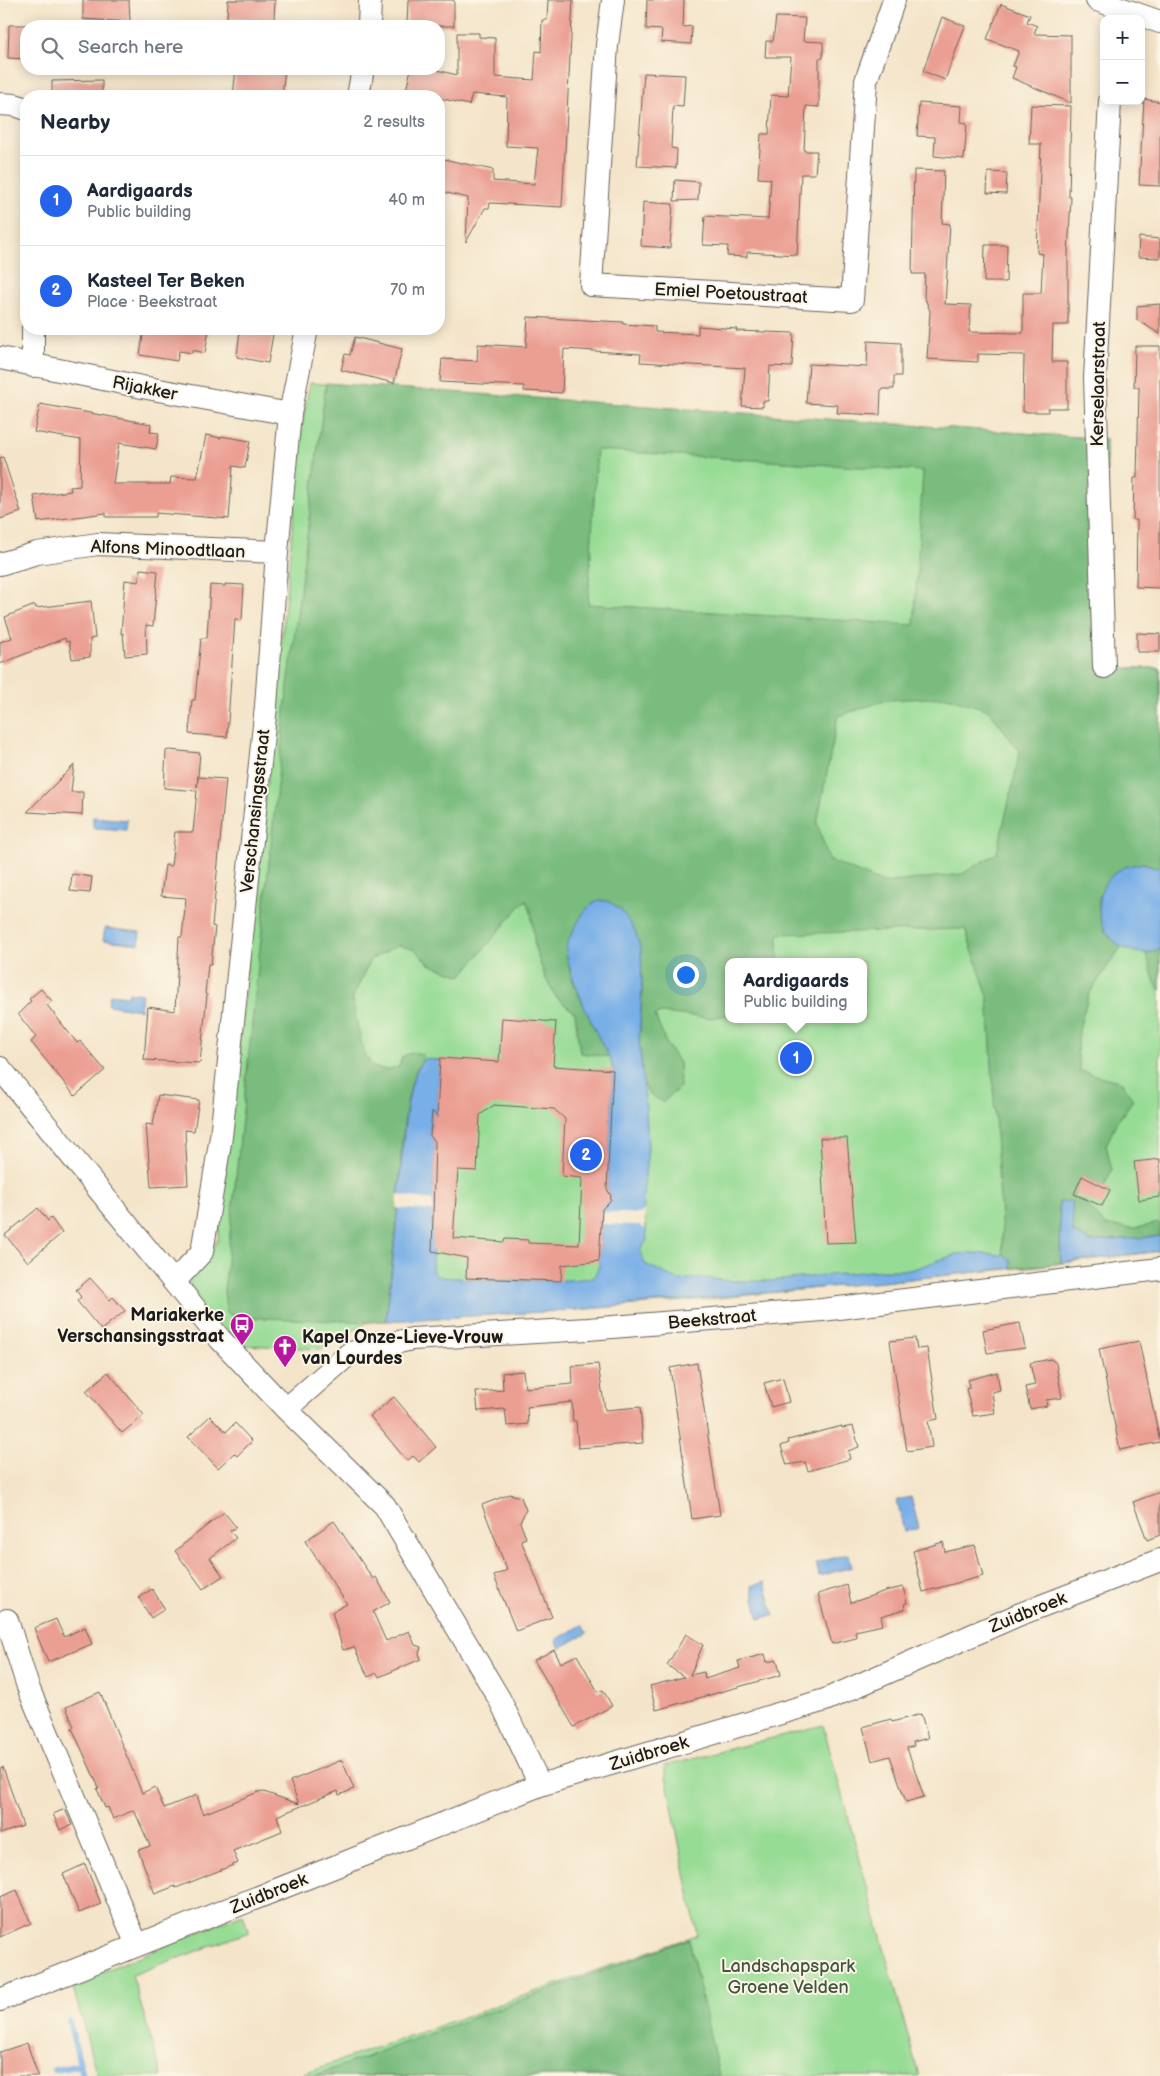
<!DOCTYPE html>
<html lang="en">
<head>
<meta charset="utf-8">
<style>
  :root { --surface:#fff; --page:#f6f6f7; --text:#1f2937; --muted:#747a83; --line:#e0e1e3; --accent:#2563eb }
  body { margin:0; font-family:"Balsamiq Sans",sans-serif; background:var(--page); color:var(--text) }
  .controls { position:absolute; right:15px; top:15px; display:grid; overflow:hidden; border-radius:10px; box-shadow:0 2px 12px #0003 }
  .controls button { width:45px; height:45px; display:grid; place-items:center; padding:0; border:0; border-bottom:1px solid var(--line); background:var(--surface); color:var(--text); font:25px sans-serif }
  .you { position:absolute; left:685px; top:974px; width:18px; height:18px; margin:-12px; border:4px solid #fff; border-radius:50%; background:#1a73e8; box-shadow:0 0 0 8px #1a73e833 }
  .badge { display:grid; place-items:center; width:32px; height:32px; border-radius:50%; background:var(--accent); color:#fff; font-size:16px; font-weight:700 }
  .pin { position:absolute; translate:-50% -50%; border:2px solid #fff; box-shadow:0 1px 5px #0006 }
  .popup { position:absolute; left:725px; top:958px; width:142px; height:65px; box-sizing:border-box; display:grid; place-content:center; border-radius:10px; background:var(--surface); filter:drop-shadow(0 1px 4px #0005); font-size:16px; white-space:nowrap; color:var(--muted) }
  .popup b { font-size:19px; color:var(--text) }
  .popup::after { content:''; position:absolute; left:50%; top:100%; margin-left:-10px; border:10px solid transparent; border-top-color:var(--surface) }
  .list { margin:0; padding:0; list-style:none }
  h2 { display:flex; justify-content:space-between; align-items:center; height:65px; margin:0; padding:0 20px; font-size:21px }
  h2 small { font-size:16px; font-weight:400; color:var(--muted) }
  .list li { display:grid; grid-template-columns:32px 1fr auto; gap:15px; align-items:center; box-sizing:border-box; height:90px; padding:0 20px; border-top:1px solid var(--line) }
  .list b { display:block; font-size:19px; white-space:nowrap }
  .list p { margin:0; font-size:16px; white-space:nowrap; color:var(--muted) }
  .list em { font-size:16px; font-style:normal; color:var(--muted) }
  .icon { flex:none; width:28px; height:28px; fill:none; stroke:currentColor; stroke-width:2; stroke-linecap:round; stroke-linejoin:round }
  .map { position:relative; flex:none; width:1160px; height:2076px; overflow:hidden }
  .search { position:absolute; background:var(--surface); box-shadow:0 2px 12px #0003; left:20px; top:20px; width:425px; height:55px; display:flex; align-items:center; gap:12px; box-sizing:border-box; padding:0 18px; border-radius:20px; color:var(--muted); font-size:19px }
  .panel { position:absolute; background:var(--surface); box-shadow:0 2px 12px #0003; left:20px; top:90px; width:425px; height:245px; border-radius:20px }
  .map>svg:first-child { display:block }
  .green { fill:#97dc95; stroke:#5a7c58; fill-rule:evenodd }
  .forest { fill:#79bc7e; stroke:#4a6c4d; fill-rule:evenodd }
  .water { fill:#78afe7; stroke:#4a6682 }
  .pier { fill:#f4e5ca }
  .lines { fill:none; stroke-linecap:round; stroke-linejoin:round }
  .stream { stroke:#78afe7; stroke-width:6 }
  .building { fill:#eb9f93; fill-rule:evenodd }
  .minor-casing { stroke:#686259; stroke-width:24 }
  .minor { stroke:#fff; stroke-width:22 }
  .labels { text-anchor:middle; stroke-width:4; stroke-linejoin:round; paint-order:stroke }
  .street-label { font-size:18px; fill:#1c1c1c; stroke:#fcf5e5 }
  .poi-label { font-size:18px; font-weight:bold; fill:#1c1c1c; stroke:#fcf5e5; text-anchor:end }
  .park-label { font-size:18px; fill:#415640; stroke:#fcf5e5 }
</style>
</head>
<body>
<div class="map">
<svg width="1160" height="2076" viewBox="0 0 1160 2076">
  <rect width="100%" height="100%" fill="#fcf5e5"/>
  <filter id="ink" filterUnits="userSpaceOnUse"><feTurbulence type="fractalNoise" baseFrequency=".02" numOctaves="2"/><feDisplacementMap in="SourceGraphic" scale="10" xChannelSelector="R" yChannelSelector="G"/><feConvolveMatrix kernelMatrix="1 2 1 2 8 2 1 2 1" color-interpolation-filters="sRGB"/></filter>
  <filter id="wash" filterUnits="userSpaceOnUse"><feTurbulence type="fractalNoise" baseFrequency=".0096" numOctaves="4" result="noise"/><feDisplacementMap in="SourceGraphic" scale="20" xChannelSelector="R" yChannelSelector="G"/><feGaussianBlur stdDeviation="1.12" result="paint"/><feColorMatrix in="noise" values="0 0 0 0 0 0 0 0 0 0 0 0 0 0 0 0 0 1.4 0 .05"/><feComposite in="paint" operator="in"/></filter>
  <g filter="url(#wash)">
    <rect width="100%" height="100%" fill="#f4e5ca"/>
    <path class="green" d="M310,383L1106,439L1112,668H1160V1251L1048,1265L709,1299L575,1310L368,1322L323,1349L243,1345L217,1327L182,1285L207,1259L218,1239L275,708L303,418ZM728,962H864V1019H728Z
      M823,1725L919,2076H305L304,2073L697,1935L664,1766Z
      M243,1914L249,1932L132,1975L162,2076H97L72,1984Z"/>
    <path class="forest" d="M326,383L1106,439L1112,668H1160V868L1143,863L1104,932L1121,947L1089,994L1080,1025L1077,1049L1080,1071L1122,1082L1133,1100L1117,1122L1106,1145L1112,1170L1104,1187L1082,1176L1073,1197L1085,1202L1106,1226L1136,1228L1160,1223V1236L1091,1242L1073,1233L1059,1202L1061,1263L1011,1268L1010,1260L1003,1255L988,996L965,929L778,934V962H728V1015L710,1018L660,1013L655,1016L666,1043L679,1063L680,1087L663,1102L649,1094L642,1080L639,1041L642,991L641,950L585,910C578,925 569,949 569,966C569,979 602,1044 611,1057L580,1053L575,1013L556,997L545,977L535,948L531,912L526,900L520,906L461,976L429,964L415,950L398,945L370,960L352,1000L363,1051L373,1067L387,1070L399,1067L402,1057C409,1053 416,1051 423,1055L424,1059C402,1079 400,1176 398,1207C394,1245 390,1283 386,1321L368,1322L234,1317L226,1312L224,1290L285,710ZM597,450L923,471L914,625L588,604ZM947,697L989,710L1020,752L997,853L962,874L884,883L829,860L817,823L838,716L887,700Z
      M1160,949V991L1155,983L1146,954Z
      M689,1939L719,2076H313Z"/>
    <path class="water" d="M93,817L127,820L126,830L93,828Z
      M1143,863L1160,868V949C1156,950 1150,953 1145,953C1100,953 1080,892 1121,869C1127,865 1136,865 1143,863Z
      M598,900L610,902L622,911L635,931L641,950L642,991L639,1041L646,1109L648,1148L643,1196L647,1240L640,1251L645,1264L679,1280L703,1278L732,1281H770L881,1270H910L957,1254L972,1253L1003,1255L1011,1260V1268L883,1282L575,1310L386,1321C391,1279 395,1238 399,1196C402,1166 403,1079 424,1059L440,1060L437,1116L432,1111L430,1136L435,1141L432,1270L437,1276C457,1280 583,1284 595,1276L599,1266L602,1205L611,1196L607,1189L613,1070C610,1055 604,1049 598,1036C589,1018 564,964 566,946C567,941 583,913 586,909C590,906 594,903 598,900Z
      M105,928L140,932L139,944L103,940Z
      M129,992L142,994L140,1010L108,1005L110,994L128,996Z
      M1072,1201L1073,1233L1091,1242L1160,1236V1251L1061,1263L1059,1202Z
      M911,1497L919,1528L904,1532L897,1500Z
      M848,1554L852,1567L819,1576L816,1563Z
      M765,1582L774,1615L759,1619L751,1586Z
      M582,1625L587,1633L560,1648L556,1640Z"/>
    <path class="pier" d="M398,1195L433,1200V1211L397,1208Z
      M645,1210V1230L639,1225L601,1224L602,1212L640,1214Z"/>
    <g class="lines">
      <path class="stream" d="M69,2021L83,2076
        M54,2070L80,2065"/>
    </g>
    <g id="blocks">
      <path class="building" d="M83,0H129L130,22L83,19Z
        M228,0H275L274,21L227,18Z
        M408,0H454V26H408L407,24Z
        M548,0H573L562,207L490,203L489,208H485L466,242L468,198L439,191V158L493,170V181L534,184L538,148L506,146L507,97L472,94L469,105L406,90L411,69H433L457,75V33H479V37L495,38V77L534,80L536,51L541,52L542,20H547Z
        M647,0H684L683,27L692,26L691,44L661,42L662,30L646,29Z
        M1001,4L1030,15L1027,22L1037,26L1034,34L1071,35V103L1012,78L1016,67L1013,66L1019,51L987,39Z
        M776,17L805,18L803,41L823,42V58H819V107L806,106L804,151H817L815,174H801L797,255L747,252V257L727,256L728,246L703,245L705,216L768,219L771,179L758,178L761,134H769L771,95L788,96L791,57H765L766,41H773Z
        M942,17L965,26L945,80L923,71Z
        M9,25H26V59L8,58Z
        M236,69H285L282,96H233Z
        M644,73L685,75L683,107L673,106L671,148L677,149L676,168L637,166Z
        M102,80V96H52V81Z
        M1144,99L1160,102V186L1139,185Z
        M919,103L962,106L961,122L967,123L964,159L934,156L935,137L917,136Z
        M1031,105L1071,106L1069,197H1071L1068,254V325H1053L1052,362H1067V408H1048V412H1023L1024,355L978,354V362L927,359L930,311L924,296L925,274H912L914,170L944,171L942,223L950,224L945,304L971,305L969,332L1023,333V293H1041L1043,254L1037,253L1041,144H1029Z
        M988,172L1007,173L1006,194L987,193Z
        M675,180L699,182L698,200L674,201Z
        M643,202L673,204L670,248L641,246Z
        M1139,237L1160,239V258L1138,257Z
        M985,245H1007L1006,282H984Z
        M1160,304V334L1137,320V306Z
        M528,317L623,322V324L655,326V332L698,334V326L737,329L736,331L794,333L792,367L770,366L768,401H763V407L742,406L745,368L640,362L641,354L564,349L562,393L524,391V386L440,382L442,359L477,361L478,344L526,347Z
        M144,329H209L205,353L192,350V353L179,351L177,361L140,355Z
        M240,329H274L268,363L237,357Z
        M355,337L402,349L394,383L341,370L345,354L350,355Z
        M868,341L901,343V376H894V389H881L880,415L837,413L838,405L806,403L809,364L867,367Z
        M1135,346H1160V588L1136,587L1137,520H1133L1134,478H1137L1139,387H1134Z
        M40,404L151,424L150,432L159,433L156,449L119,443L113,484H170L171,477L197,478L206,435L221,438V436L250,441L245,468L233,466L229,519L156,513V517H106V513L38,522L34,496L71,491L70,487L80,486L81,440L34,432Z
        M3,457L21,512L0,519V458Z
        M140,569L158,571L153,626L146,625L147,654L125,656L123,633L121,634L125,580L139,582Z
        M225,584L244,585L242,620L235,619L227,737L189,734L192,700H195L201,638H207L210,585L225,586Z
        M91,601L95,638L90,639V657L72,659L69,641L66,642L65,638L0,664V642L12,638L5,617L35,605L36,608Z
        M1137,633L1160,634V652H1137Z
        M169,750L200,753L197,787L198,777L226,779L212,926L215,927L211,964H208L205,994L207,995L200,1063L144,1060L148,1007L175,1011L179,937H182L186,898L161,896L165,865L171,866L175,832H193L197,791L164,788L166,751Z
        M74,765L71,792H83L82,815L27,812Z
        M72,874L92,877L90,893L70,891Z
        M41,989L52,1001L47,1005L77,1043L80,1041L105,1070L75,1096L31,1042L36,1037L18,1014L31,1001L29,999Z
        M502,1018L556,1022L553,1066L613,1070L607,1189L611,1196L610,1201L602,1209L599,1261L562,1265L561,1281L466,1278L467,1258L432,1251L435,1141L430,1136L432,1111L437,1116L440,1058L499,1062ZM494,1105L554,1109L565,1119L562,1176L582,1178L579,1245L528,1243V1240L505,1239L504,1242L453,1238L458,1170L477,1171L480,1115Z
        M158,1095L199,1100L194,1131L185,1130L188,1185L151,1187L146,1124L153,1125Z
        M820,1138H847L856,1242L826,1243Z
        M1160,1159V1197L1139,1200L1134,1162Z
        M1082,1176L1110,1190L1102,1206L1074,1194Z
        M38,1208L48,1221L51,1218L62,1233L28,1262L5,1235Z
        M90,1278L110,1300L113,1297L125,1311L101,1330L77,1301L81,1297L76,1290Z
        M1020,1323L1025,1348L987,1353L983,1330Z
        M915,1338L917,1349L927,1348L938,1419L928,1421L932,1447L907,1451L890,1341Z
        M1139,1341L1160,1442L1120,1450L1099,1349Z
        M1051,1359L1056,1363L1062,1398L1046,1400L1047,1406L1030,1409L1025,1387L1035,1385L1030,1363Z
        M697,1363L720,1515L692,1519L670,1368Z
        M598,1364L605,1410L640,1407L643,1443L578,1448L576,1421H573L572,1402L527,1407L528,1424L507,1426L505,1409L478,1411L476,1392L503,1390L502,1373L523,1371L525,1388L573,1384L572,1366Z
        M108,1372L144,1415L122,1433L86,1391Z
        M997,1372L1000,1390L992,1392L995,1413L973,1416L966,1389L969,1388L968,1380Z
        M783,1378L789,1402L771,1407L764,1383Z
        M394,1397L436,1447L419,1462L413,1456L407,1461L370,1416Z
        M210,1416L226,1432L235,1423L252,1441L237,1456L234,1453L218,1468L188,1437Z
        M842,1426V1428L853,1426L859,1447L848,1451L850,1459L808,1471L805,1462L787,1465L781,1446L789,1443L788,1440Z
        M1160,1492V1535L1147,1540L1133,1502Z
        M510,1494L521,1497L526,1510L520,1522L526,1538L521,1540L552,1617L516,1631L494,1576L507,1570L482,1505Z
        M224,1512L236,1527L230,1531L236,1538L210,1558L223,1576L203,1589L175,1551Z
        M334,1521L373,1579L376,1577L390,1602L373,1612L386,1641L409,1631L415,1645L421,1647L419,1654L421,1659L379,1677L377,1673L368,1677L354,1647L343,1650L332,1612L347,1604L305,1541Z
        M943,1542L945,1552L975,1545L983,1576L923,1592L913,1551Z
        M847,1585L851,1603L885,1591L903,1587L907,1603L904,1604L905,1609L881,1616L883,1625L855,1631L856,1638L832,1644L818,1594Z
        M152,1589L165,1609L151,1618L139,1598Z
        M56,1619L64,1637L85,1627L92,1644L48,1662L34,1628Z
        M686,1634L703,1645L690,1675L704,1672L705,1679L740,1668L738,1661L765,1654L767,1662L777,1660L781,1675L656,1710L650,1686L684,1677L667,1665Z
        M554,1650L561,1663L577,1655L598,1692L603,1690L612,1706L574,1727L534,1660Z
        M100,1692L142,1793L155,1787L164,1808L197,1795L203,1814L261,1791L299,1804L290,1781L342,1760L354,1789L339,1795L338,1791L277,1816L282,1831L233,1851L238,1863L176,1888L175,1886L155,1894L138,1850L150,1846L134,1810L113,1819L108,1807L105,1808L97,1789L99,1788L72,1728L74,1727L66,1707Z
        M921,1714L928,1738L913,1742L914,1746L907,1748L924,1797L906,1802L890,1756L872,1761L863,1727L891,1719L892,1722Z
        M3,1767L23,1826L0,1834V1768Z
        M65,1809L72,1825L60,1830L53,1814Z
        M85,1864L101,1904L79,1913L63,1874Z
        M17,1890L31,1923L0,1937V1897Z
        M27,2043L38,2076H0V2052Z"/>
    </g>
  </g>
  <g filter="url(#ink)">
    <use href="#blocks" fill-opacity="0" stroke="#686259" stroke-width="1"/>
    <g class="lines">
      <defs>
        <path id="minor" d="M613,0L607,45L591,285L852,300L866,81L894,0
          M1097,0L1160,22
          M369,26L370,0
          M358,96L363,69
          M0,104L15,105L26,109
          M0,358L142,387L290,414
          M33,366V329
          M0,564L37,553L98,544L277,552
          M1104,667L1095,378L1110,101
          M0,1068L220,1339L286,1409L385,1506L500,1700L540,1785
          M174,1282L202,1252L221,1137L266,706L277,552L290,414L307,329
          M286,1409L350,1353L412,1339L588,1329L822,1310L1160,1269
          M7,1620L28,1687L137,1945
          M0,2000L540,1785L825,1700L1018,1615L1160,1560"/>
      </defs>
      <use href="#minor" class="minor-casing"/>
      <use href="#minor" class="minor"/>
    </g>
  </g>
  <defs>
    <symbol id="bus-pin" viewBox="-11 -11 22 30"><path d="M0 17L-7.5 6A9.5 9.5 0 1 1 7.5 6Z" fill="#b5179e" stroke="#fcf5e5"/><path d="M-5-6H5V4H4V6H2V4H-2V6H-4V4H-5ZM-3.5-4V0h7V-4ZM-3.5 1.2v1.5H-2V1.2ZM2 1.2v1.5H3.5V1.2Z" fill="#fff"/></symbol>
    <symbol id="church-pin" viewBox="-11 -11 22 30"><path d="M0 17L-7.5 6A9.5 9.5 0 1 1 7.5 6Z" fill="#b5179e" stroke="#fcf5e5"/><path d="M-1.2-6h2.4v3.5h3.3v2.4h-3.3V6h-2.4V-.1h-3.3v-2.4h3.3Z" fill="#fff"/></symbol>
  </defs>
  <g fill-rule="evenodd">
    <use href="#bus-pin" x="228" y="1311" width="28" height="38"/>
    <use href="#church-pin" x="271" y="1333" width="28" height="38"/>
  </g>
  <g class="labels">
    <g class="street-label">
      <text transform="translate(731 293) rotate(3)" y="6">Emiel Poetoustraat</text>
      <text transform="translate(1098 384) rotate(-89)" y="6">Kerselaarstraat</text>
      <text transform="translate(145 388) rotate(11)" y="6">Rijakker</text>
      <text transform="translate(168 549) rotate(2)" y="6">Alfons Minoodtlaan</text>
      <text transform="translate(255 811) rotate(-84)" y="6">Verschansingsstraat</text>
      <text transform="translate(712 1319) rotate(-5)" y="6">Beekstraat</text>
      <text transform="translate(1028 1612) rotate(-22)" y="6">Zuidbroek</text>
      <text transform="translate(649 1753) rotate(-17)" y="6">Zuidbroek</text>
      <text transform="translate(269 1893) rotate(-22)" y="6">Zuidbroek</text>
    </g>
    <g class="poi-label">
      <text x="224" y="1321">Mariakerke<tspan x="224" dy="21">Verschansingsstraat</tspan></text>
      <text x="302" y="1343" text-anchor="start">Kapel Onze-Lieve-Vrouw<tspan x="302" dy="21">van Lourdes</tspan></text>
    </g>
    <g class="park-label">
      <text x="788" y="1972">Landschapspark<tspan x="788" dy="21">Groene Velden</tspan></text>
    </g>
  </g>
</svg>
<div class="controls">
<button>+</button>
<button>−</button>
</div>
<div class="you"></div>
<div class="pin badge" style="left:796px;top:1058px">1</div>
<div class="popup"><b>Aardigaards</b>Public building</div>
<div class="pin badge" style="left:586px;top:1155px">2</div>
<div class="search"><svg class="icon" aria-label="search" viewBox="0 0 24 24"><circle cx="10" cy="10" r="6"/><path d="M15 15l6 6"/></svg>Search here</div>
<section class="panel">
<h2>Nearby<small>2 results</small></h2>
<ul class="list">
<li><span class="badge">1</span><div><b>Aardigaards</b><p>Public building</p></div><em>40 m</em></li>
<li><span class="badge">2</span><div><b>Kasteel Ter Beken</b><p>Place · Beekstraat</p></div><em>70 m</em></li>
</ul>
</section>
</div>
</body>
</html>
